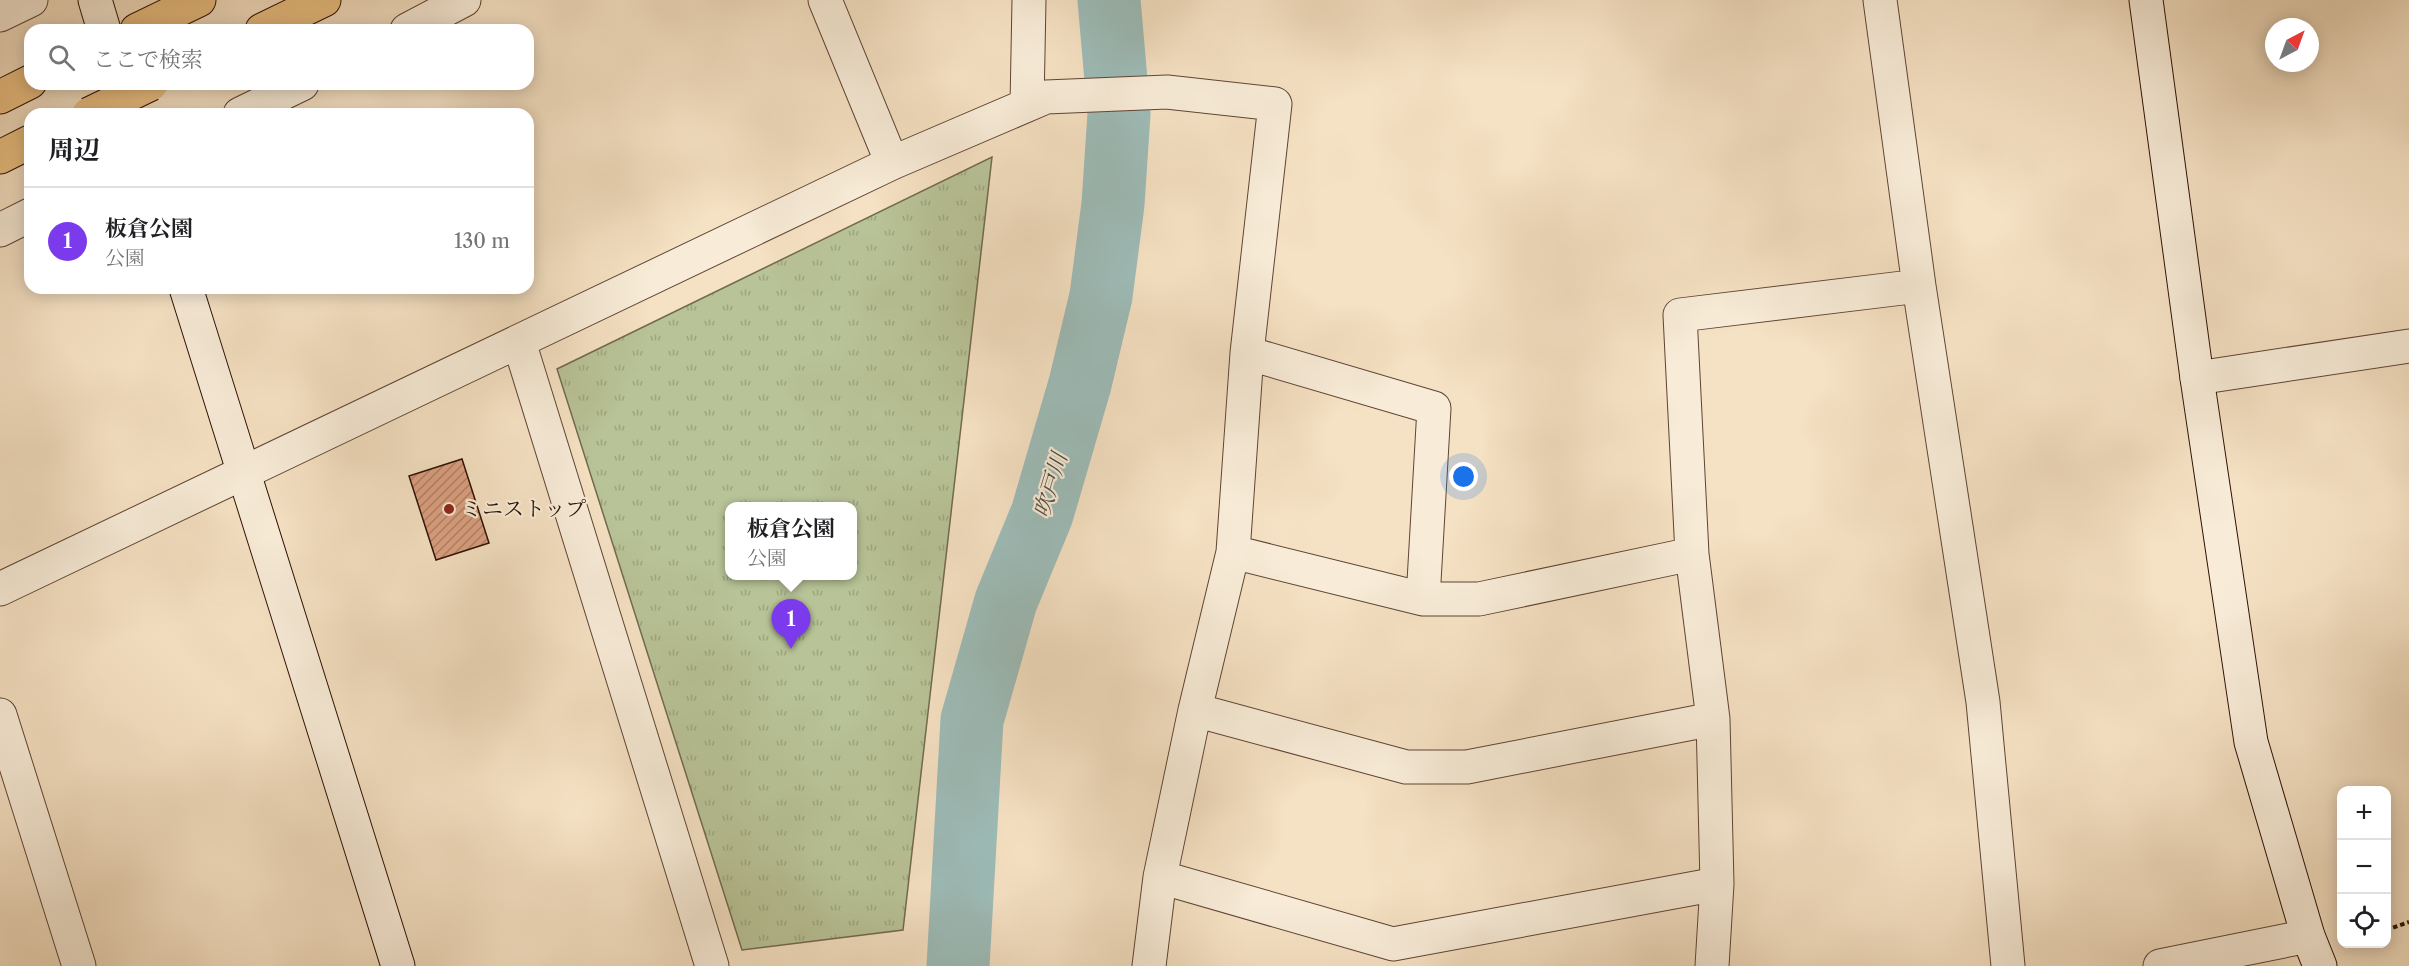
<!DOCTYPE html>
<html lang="ja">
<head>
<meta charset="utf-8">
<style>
  :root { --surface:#fff; --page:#f6f6f6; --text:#202124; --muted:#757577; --line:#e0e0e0; --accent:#7c3aed }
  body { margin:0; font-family:"Libre Caslon Text","Noto Serif JP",serif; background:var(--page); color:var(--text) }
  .controls { position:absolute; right:18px; bottom:18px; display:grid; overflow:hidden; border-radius:12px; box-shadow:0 3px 15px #0003 }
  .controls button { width:54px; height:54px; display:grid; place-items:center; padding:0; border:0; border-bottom:2px solid var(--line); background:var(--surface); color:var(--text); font:30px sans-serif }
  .compass { position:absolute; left:2265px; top:18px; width:54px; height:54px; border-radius:50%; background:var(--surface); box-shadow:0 3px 15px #0003; rotate:41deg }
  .you { position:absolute; left:1464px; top:477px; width:21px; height:21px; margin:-15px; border:4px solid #fff; border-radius:50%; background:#1a73e8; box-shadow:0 0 0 9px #1a73e833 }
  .badge { display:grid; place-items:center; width:39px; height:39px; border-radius:50%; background:var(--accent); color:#fff; font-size:20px; font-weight:700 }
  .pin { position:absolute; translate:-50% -50px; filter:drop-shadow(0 2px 3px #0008) }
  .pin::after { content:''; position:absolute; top:32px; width:21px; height:18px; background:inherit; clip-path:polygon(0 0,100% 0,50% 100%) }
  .popup { position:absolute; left:725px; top:502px; width:132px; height:78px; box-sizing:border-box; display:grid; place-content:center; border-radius:12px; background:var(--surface); filter:drop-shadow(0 2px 4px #0005); font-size:20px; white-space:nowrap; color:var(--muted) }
  .popup b { font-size:22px; color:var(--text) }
  .popup::after { content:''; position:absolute; left:50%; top:100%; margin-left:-12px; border:12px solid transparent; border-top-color:var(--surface) }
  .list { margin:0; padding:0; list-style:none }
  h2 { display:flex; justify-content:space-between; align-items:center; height:78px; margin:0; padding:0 24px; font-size:26px }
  h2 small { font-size:20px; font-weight:400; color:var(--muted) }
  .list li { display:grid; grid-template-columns:39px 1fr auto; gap:18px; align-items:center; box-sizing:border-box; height:108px; padding:0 24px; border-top:2px solid var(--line) }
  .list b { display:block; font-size:22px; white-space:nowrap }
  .list p { margin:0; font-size:20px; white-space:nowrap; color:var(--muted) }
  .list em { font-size:20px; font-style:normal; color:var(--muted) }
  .icon { flex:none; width:33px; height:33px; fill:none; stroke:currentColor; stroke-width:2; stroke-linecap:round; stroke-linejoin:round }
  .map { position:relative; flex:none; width:2409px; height:966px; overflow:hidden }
  .search { position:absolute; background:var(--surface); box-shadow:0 3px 15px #0003; left:24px; top:24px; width:510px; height:66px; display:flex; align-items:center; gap:15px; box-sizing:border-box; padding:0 21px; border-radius:18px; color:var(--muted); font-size:22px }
  .panel { position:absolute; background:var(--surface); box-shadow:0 3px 15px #0003; left:24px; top:108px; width:510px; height:186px; border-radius:18px }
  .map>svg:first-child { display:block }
  .park { fill:url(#park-tufts); stroke:#726a4e; stroke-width:1.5; fill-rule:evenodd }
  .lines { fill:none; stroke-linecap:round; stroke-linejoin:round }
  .river { stroke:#9dbcb8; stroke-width:63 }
  .building { fill:url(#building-hatch); stroke:#2d1004; stroke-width:1.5 }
  .street-casing { stroke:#5f4434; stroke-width:35 }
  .secondary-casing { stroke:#2d1004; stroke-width:35 }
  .highway-casing { stroke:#2d1004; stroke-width:35 }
  .path { stroke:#2d1004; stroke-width:4; stroke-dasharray:4.5 3; stroke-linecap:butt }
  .street { stroke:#f8ecd8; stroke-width:33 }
  .secondary { stroke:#f8ecd8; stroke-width:33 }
  .highway { stroke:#eac082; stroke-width:33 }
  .highway-bridge-casing { stroke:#2d1004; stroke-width:35; stroke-linecap:butt }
  .highway-bridge { stroke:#eac082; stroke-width:33 }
  .poi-dot { fill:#8f2418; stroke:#f8ecd8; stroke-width:2 }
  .labels { text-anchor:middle; stroke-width:4.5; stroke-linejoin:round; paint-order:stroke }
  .poi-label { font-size:21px; fill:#2d1004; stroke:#f8ecd8; text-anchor:start }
  .water-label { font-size:22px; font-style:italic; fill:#544c43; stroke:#f8ecd8 }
</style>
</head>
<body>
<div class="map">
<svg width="2409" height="966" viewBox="0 0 2409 966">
  <defs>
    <pattern id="park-tufts" width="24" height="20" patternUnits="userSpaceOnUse" patternTransform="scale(1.5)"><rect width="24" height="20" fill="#b8c397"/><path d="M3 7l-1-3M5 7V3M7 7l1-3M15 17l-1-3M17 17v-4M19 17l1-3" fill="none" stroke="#9ea680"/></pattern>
    <pattern id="building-hatch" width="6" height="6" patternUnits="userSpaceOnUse" patternTransform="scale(1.5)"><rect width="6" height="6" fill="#dba081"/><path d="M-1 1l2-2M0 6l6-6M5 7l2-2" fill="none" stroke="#b28167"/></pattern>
  </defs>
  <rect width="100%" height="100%" fill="#f5e1c3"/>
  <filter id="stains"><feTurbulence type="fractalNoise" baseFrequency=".00333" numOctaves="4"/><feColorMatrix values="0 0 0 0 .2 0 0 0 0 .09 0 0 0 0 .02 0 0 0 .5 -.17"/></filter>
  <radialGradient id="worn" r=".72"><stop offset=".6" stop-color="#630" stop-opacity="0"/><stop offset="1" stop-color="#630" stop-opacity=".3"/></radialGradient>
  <path class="park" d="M992,157L903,930L742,950L557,369ZM730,506H852V576H730Z"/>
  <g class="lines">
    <path class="river" d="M958,966L972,720L1006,601L1042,514L1080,384L1101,296L1113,204L1119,114L1109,0"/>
  </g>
  <path class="building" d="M462,459L489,543L436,560L409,476Z"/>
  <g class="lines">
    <defs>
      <path id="street" d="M825,0L892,163
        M1880,0L1919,286L1983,702L2008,966
        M0,15L31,0
        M407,30L464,0
        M1027,105L1029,0
        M240,114L302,84
        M0,230L30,215
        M519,342L712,966
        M1247,353L1434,408L1423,599
        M2197,378L2409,346
        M1233,552L1423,599H1479L1692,554
        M0,589L892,163L1046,97L1167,92L1275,104L1247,353L1233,552L1195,710L1160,877L1149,966
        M1195,710L1406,767H1467L1713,719
        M0,715L79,966
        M1160,877L1393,944L1717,884
        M1712,966L1717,884L1713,719L1692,554L1680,315L1919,286
        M2160,966L2308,936"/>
      <path id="secondary" d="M95,0L104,30
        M2146,0L2197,378L2251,742L2308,936L2320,966
        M186,288L398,966"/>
      <path id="highway" d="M137,30L199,0
        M262,30L324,0
        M0,97L30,82
        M0,157L30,142"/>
    </defs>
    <use href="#street" class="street-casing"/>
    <use href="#secondary" class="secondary-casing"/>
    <use href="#highway" class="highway-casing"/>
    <path class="path" d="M2386,930L2409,922"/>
    <use href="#street" class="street"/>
    <use href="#secondary" class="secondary"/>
    <use href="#highway" class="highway"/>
    <defs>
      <path id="highway-bridge" d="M89,114L151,84"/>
    </defs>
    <use href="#highway-bridge" class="highway-bridge-casing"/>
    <use href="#highway-bridge" class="highway-bridge"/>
  </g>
  <circle class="poi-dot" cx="449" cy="509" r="6"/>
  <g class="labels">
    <g class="poi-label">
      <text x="461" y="516">ミニストップ</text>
    </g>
    <g class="water-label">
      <text transform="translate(1050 485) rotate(-73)" y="8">吹戸川</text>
    </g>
  </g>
  <rect width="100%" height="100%" filter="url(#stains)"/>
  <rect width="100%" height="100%" fill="url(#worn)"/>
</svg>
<div class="controls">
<button>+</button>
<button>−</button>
<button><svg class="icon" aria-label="locate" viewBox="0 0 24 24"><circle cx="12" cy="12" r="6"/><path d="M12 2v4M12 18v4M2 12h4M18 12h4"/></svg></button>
</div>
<svg class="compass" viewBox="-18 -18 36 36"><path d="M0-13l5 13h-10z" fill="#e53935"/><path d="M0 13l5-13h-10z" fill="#757577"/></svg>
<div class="you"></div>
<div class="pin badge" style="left:791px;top:649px">1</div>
<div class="popup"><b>板倉公園</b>公園</div>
<div class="search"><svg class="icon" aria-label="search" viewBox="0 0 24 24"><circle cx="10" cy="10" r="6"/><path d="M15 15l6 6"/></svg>ここで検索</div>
<section class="panel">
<h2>周辺<small></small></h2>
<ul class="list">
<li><span class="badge">1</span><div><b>板倉公園</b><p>公園</p></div><em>130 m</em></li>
</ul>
</section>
</div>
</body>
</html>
